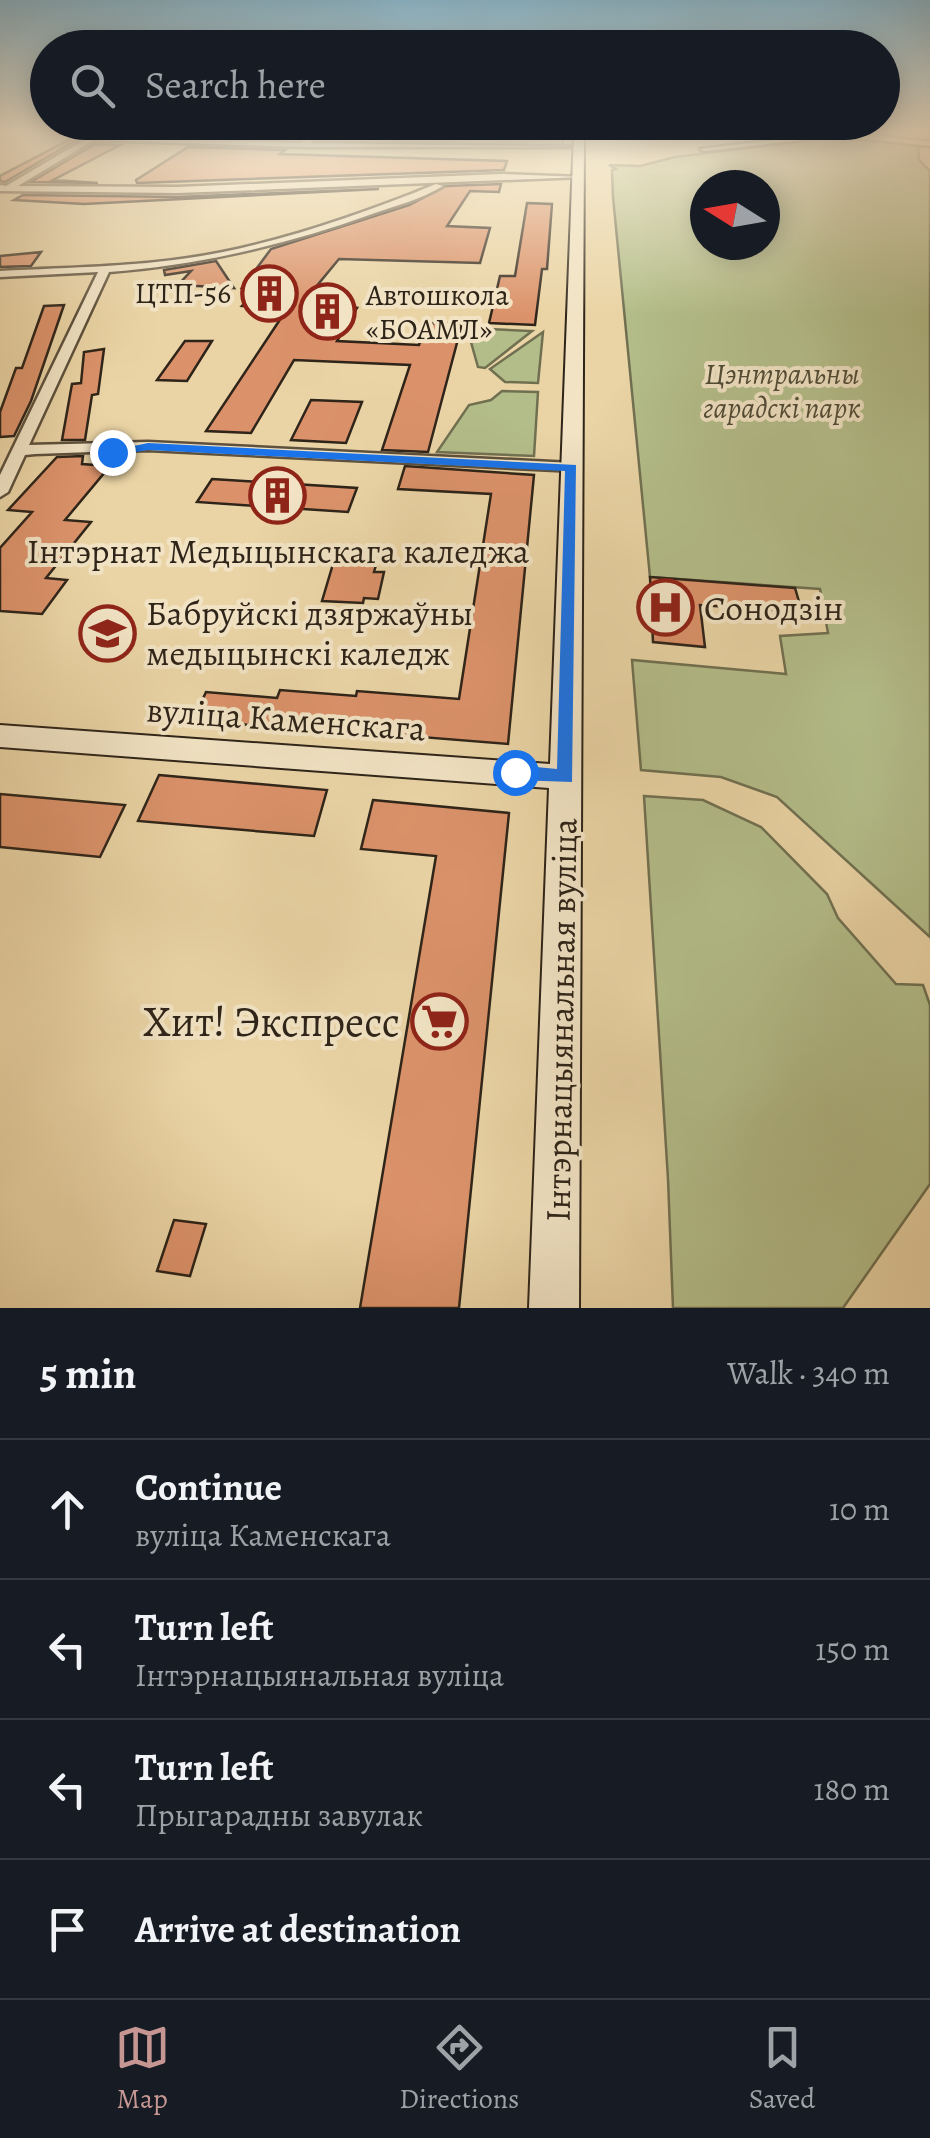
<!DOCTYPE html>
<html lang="en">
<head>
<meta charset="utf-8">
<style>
  :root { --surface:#171b24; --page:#20242c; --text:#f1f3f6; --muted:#9ea1a6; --line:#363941; --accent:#c59692 }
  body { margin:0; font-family:Alegreya,serif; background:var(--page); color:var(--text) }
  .compass { position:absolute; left:690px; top:170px; width:90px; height:90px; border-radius:50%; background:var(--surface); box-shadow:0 5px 25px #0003; rotate:281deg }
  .stop { position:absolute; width:30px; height:30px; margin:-22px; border:8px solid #1a73e8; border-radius:50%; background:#fff }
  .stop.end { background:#1a73e8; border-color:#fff; box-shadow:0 2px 10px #0008 }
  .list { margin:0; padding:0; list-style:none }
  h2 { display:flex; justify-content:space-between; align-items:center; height:130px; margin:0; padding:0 40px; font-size:42px }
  h2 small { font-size:32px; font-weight:400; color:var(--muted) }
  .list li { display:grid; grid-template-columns:65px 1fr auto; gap:30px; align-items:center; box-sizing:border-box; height:140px; padding:0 40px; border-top:2px solid var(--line) }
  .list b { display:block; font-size:38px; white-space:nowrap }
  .list p { margin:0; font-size:32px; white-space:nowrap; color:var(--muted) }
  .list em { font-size:32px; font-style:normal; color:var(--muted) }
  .icon { flex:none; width:55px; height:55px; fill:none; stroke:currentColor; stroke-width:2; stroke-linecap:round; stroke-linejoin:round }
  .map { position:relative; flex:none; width:930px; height:1308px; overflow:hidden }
  .search { position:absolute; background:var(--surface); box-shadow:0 5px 25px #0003; left:30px; right:30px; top:30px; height:110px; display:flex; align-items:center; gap:25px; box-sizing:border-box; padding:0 35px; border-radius:55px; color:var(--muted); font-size:38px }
  .sheet { height:690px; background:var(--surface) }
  nav { display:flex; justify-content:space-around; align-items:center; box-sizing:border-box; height:140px; border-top:2px solid var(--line); background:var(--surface); font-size:28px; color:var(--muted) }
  nav a { display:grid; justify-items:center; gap:5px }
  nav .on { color:var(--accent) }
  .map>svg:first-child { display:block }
  .green { fill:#b3bd89; stroke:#707051; stroke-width:2.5; fill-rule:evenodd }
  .building { fill:#db926a; stroke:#2e2419; stroke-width:2.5 }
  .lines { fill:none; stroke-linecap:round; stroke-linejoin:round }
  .street-casing { stroke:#5d503c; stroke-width:5 }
  .secondary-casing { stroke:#2e2419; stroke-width:4 }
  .street { fill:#f1e3c4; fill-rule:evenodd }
  .secondary { fill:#f1e3c4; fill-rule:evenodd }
  .route { fill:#1a73e8 }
  .labels { text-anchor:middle; stroke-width:8; stroke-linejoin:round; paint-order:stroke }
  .far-poi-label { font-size:30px; fill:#2e2419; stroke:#f1e3c4; text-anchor:end }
  .far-park-label { font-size:30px; font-style:italic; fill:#4f4a35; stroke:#f1e3c4 }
  .poi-label { font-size:35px; fill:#2e2419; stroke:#f1e3c4; text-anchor:start }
  .street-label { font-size:35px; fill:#2e2419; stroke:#f1e3c4 }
  .near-poi-label { font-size:42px; fill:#2e2419; stroke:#f1e3c4; text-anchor:end }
</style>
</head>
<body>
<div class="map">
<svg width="930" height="1308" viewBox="0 0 930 1308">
  <rect width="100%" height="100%" fill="#ead4a5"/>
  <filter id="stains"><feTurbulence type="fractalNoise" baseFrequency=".002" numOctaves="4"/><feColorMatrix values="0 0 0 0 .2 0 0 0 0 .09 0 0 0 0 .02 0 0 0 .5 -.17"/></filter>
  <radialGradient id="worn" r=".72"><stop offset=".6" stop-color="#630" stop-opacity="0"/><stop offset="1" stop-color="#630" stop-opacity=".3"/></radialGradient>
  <path class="green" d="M324,132H535V137H562L563,146L308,144Z
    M835,137L918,144L919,160L930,171V937L777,797L721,777L641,770L632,660L786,674L780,636L828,633L820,589L650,577L613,197L612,170L616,169L609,165L640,166L675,157ZM705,185H765V245H705Z
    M467,328L532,331L485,368L478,367Z
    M543,332L538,383L505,382L490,369Z
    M502,391L538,392L534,456L437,452L469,405L491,400Z
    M644,796L703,800L761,827L827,894L838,918L896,984L923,985L930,1005V1184L843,1308H673L668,1179Z"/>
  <path class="building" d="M84,132H90L5,182L0,181V176Z
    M95,144L120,145L53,180L98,183L31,182Z
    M188,147L285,150L280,154L507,161L504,170L137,183L136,180Z
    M501,184L499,192L470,191L447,226L490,228L480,263L339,259L301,305L357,308L337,341L419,345L426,323L462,324L428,452L382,450L410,365L294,360L251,433L206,431L287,309L242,306L257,289L242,288L271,249L409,205L446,186Z
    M379,189L84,204L14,200L23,195L177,197Z
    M527,203L552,204L547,269H542L535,325L489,323L500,276H515Z
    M41,252L31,266L0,267V256Z
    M216,261L234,288L178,285L191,271L165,275L164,270Z
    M64,305L31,401L14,436L0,437V412L16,368H22L44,306Z
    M185,341H212L187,381L157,380Z
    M104,349L98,394L92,395L85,440H62L72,384L81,383L84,352Z
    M311,400L362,402L346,443L291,440Z
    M83,456L82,464L110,466L65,520L91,522L46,578L67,580L42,614L0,611V548L32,512L8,510L57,457Z
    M405,466L534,475L508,744L383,734L385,728L277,719L274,727L193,720L206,692L277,698L280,690L356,696L357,691L459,699L491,494L398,489Z
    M212,479L357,488L348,512L197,502Z
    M333,564L376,565L374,572H384L378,599L364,598L363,603L322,601Z
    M650,577L795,588L802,612L700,605L705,647L653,642Z
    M159,775L327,790L314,836L138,821Z
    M0,794L125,805L100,857L0,847Z
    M373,800L509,813L459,1308H360L436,856L361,849Z
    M174,1220L206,1224L190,1276L157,1271Z"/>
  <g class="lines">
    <defs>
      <path id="street" d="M98,132H106L101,136L300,143L311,137L315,139L310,143L583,147H302L94,140L18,186L177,187L502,174L582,177L177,193L0,191V185L6,186Z
        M842,132L930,142V146L840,136L704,151L700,149Z
        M436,184L443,186C422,199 395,206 372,214C286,245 200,265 109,272L29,445L148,442L572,463L580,468L577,471L148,450L35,454L25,455L8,492L0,497V475L98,272L0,277V271C74,267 150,267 223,252C296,237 367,212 436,184Z"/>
      <path id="secondary" d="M574,132H584L579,1308H529L549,788L0,747V725L550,764Z"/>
    </defs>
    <use href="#street" class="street-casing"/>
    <use href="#secondary" class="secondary-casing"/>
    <use href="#street" class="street"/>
    <use href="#secondary" class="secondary"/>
  </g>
  <linearGradient id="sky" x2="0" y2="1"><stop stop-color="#88b6cc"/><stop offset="0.42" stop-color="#f6ecd6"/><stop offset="1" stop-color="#f6ecd6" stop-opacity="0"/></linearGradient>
  <rect width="930" height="315" fill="url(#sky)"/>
  <path class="route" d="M148,443L576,465L572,782L515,780L506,772L515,765L557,769L565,471L148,450L112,456L105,452Z"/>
  <defs>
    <symbol id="building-ring" viewBox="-11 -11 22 22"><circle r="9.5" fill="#f1e3c4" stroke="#8f2418" stroke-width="1.5"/><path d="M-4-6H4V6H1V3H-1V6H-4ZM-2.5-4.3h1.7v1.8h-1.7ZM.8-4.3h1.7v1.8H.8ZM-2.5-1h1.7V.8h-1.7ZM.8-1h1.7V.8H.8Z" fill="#8f2418"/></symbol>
    <symbol id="hospital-ring" viewBox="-11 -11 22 22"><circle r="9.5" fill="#f1e3c4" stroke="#8f2418" stroke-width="1.5"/><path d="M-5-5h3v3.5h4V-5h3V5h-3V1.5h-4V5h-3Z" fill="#8f2418"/></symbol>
    <symbol id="university-ring" viewBox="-11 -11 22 22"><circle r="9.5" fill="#f1e3c4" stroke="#8f2418" stroke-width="1.5"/><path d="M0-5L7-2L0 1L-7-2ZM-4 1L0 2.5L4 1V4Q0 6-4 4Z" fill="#8f2418"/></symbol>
    <symbol id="supermarket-ring" viewBox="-11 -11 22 22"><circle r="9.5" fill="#f1e3c4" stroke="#8f2418" stroke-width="1.5"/><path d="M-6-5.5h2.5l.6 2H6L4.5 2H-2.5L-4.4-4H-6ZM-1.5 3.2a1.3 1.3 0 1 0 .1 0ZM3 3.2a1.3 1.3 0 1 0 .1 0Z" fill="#8f2418"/></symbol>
  </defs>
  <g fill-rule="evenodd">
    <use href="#building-ring" x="238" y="262" width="63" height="63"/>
    <use href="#building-ring" x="296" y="280" width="63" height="63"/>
    <use href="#building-ring" x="246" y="464" width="63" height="63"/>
    <use href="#hospital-ring" x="634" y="576" width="63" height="63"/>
    <use href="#university-ring" x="76" y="602" width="63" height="63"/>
    <use href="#supermarket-ring" x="408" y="990" width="63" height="63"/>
  </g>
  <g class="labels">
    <g class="far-poi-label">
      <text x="231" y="303">ЦТП-56</text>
      <text x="366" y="305" text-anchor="start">Автошкола<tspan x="366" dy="34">«БОАМЛ»</tspan></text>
    </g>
    <g class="far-park-label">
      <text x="782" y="384">Цэнтральны<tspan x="782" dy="34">гарадскі парк</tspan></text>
    </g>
    <g class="poi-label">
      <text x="278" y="563" text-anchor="middle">Інтэрнат Медыцынскага каледжа</text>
      <text x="704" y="620">Сонодзін</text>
      <text x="146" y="625">Бабруйскі дзяржаўны<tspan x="146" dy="40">медыцынскі каледж</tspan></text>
    </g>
    <g class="street-label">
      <text transform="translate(286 719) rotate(4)" y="12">вуліца Каменскага</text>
      <text transform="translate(561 1020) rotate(-89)" y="12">Інтэрнацыянальная вуліца</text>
    </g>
    <g class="near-poi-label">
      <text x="400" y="1036">Хит! Экспресс</text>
    </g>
  </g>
  <rect width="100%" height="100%" filter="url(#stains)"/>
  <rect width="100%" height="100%" fill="url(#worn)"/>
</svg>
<svg class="compass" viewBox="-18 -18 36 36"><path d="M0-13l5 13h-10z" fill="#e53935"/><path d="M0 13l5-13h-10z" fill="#9ea1a6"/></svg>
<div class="stop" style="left:515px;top:772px"></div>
<div class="stop end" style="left:112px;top:452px"></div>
<div class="search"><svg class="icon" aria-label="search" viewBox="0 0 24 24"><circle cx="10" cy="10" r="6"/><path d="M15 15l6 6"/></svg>Search here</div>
</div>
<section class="sheet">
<h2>5 min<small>Walk · 340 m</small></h2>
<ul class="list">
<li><svg class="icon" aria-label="ahead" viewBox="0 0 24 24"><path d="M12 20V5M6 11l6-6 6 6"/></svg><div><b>Continue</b><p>вуліца Каменскага</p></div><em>10 m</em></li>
<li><svg class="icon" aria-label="left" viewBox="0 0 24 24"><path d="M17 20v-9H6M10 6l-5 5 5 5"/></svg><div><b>Turn left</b><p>Інтэрнацыянальная вуліца</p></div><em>150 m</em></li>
<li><svg class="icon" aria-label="left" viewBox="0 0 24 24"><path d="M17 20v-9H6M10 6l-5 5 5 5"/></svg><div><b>Turn left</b><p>Прыгарадны завулак</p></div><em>180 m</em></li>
<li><svg class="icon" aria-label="arrive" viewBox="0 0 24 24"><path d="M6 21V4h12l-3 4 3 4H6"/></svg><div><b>Arrive at destination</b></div></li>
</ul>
</section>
<nav>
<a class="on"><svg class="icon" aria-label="map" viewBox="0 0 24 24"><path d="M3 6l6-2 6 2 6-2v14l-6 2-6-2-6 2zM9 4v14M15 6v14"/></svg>Map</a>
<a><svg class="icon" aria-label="directions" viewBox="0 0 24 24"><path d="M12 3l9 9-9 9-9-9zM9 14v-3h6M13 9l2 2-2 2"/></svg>Directions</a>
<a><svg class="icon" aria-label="saved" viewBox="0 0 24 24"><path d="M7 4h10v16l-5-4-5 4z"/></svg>Saved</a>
</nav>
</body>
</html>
